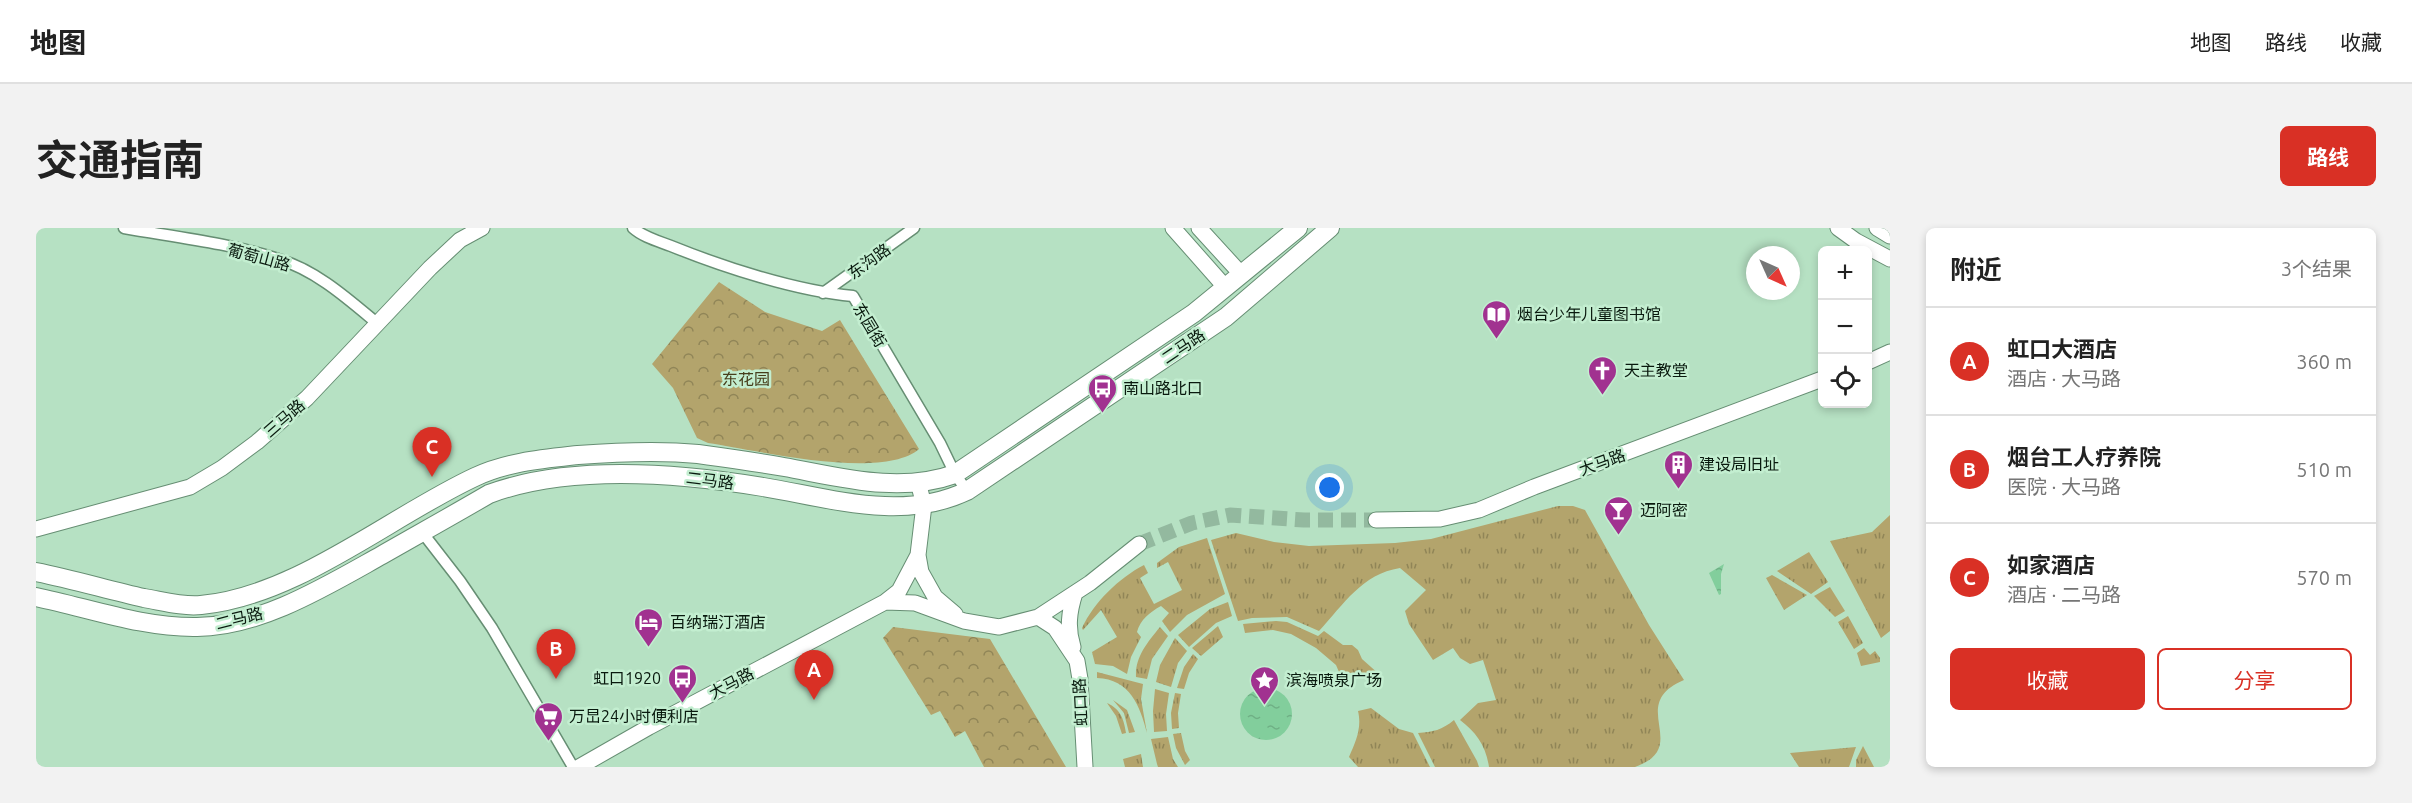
<!DOCTYPE html>
<html lang="zh">
<head>
<meta charset="utf-8">
<style>
  :root { --surface:#fff; --page:#f2f2f2; --text:#222; --muted:#767676; --line:#e0e0e0; --accent:#d93025 }
  body { margin:0; font-family:Ubuntu,"Noto Sans SC",sans-serif; background:var(--page); color:var(--text) }
  .controls { position:absolute; right:18px; top:18px; display:grid; overflow:hidden; border-radius:9px; box-shadow:0 3px 9px #0003 }
  .controls button { width:54px; height:54px; display:grid; place-items:center; padding:0; border:0; border-bottom:2px solid var(--line); background:var(--surface); color:var(--text); font:30px sans-serif }
  .compass { position:absolute; left:1710px; top:18px; width:54px; height:54px; border-radius:50%; background:var(--surface); box-shadow:0 3px 9px #0003; rotate:135deg }
  .you { position:absolute; left:1294px; top:260px; width:21px; height:21px; margin:-15px; border:4px solid #fff; border-radius:50%; background:#1a73e8; box-shadow:0 0 0 9px #1a73e833 }
  .badge { display:grid; place-items:center; width:39px; height:39px; border-radius:50%; background:var(--accent); color:#fff; font-size:20px; font-weight:700 }
  .pin { position:absolute; translate:-50% -50px; filter:drop-shadow(0 2px 3px #0008) }
  .pin::after { content:''; position:absolute; top:32px; width:21px; height:18px; background:inherit; clip-path:polygon(0 0,100% 0,50% 100%) }
  .list { margin:0; padding:0; list-style:none }
  h2 { display:flex; justify-content:space-between; align-items:center; height:78px; margin:0; padding:0 24px; font-size:26px }
  h2 small { font-size:20px; font-weight:400; color:var(--muted) }
  .list li { display:grid; grid-template-columns:39px 1fr auto; gap:18px; align-items:center; box-sizing:border-box; height:108px; padding:0 24px; border-top:2px solid var(--line) }
  .list b { display:block; font-size:22px; white-space:nowrap }
  .list p { margin:0; font-size:20px; white-space:nowrap; color:var(--muted) }
  .list em { font-size:20px; font-style:normal; color:var(--muted) }
  .actions { display:flex; gap:12px; padding:18px 24px }
  .actions a { flex:1; padding:14px 0; border:2px solid var(--accent); border-radius:9px; text-align:center; font-size:21px; color:var(--accent) }
  .actions .main { background:var(--accent); color:#fff }
  .icon { flex:none; width:33px; height:33px; fill:none; stroke:currentColor; stroke-width:2; stroke-linecap:round; stroke-linejoin:round }
  .map { position:relative; flex:none; width:1854px; height:539px; overflow:hidden; border-radius:9px }
  header { display:flex; align-items:center; gap:36px; box-sizing:border-box; height:84px; padding:0 30px; background:var(--surface); border-bottom:2px solid var(--line) }
  header strong { font-size:28px }
  nav { display:flex; gap:33px; margin-inline-start:auto; font-size:21px }
  .intro { display:flex; align-items:center; justify-content:space-between; box-sizing:border-box; height:144px; padding:0 36px }
  h1 { margin:0; font-size:42px }
  .button { padding:15px 27px; border-radius:9px; background:var(--accent); color:#fff; font-size:21px; font-weight:700 }
  main { display:flex; gap:36px; padding:0 36px }
  aside { flex:1; background:var(--surface); border-radius:9px; box-shadow:0 3px 9px #0003 }
  .map>svg:first-child { display:block }
  .grass { fill:url(#grass-tufts) }
  .forest { fill:url(#forest-crowns) }
  .water { fill:url(#water-ripples) }
  .lines { fill:none; stroke-linecap:round; stroke-linejoin:round }
  .secondary-tunnel { stroke:#93b99f; stroke-width:15; stroke-dasharray:15 8; stroke-linecap:butt }
  .street-casing { stroke:#668e73; stroke-width:13 }
  .secondary-casing { stroke:#668e73; stroke-width:17 }
  .primary-casing { stroke:#668e73; stroke-width:20 }
  .street { stroke:#fff; stroke-width:10 }
  .secondary { stroke:#fff; stroke-width:15 }
  .primary { stroke:#fff; stroke-width:18 }
  .labels { text-anchor:middle; stroke-width:5; stroke-linejoin:round; paint-order:stroke }
  .street-label { font-size:16px; fill:#09190e; stroke:#c3eed0 }
  .poi-label { font-size:16px; fill:#09190e; stroke:#c3eed0; text-anchor:start }
  .park-label { font-size:16px; fill:#473e1b; stroke:#c3eed0 }
</style>
</head>
<body>
<header>
<strong>地图</strong>
<nav><a>地图</a><a>路线</a><a>收藏</a></nav>
</header>
<div class="intro"><h1>交通指南</h1><a class="button">路线</a></div>
<main>
<div class="map">
<svg width="1854" height="539" viewBox="0 0 1854 539">
  <defs>
    <pattern id="grass-tufts" width="24" height="20" patternUnits="userSpaceOnUse" patternTransform="scale(1.5)"><rect width="24" height="20" fill="#b3a46c"/><path d="M3 7l-1-3M5 7V3M7 7l1-3M15 17l-1-3M17 17v-4M19 17l1-3" fill="none" stroke="#908557"/></pattern>
    <pattern id="forest-crowns" width="20" height="18" patternUnits="userSpaceOnUse" patternTransform="scale(1.5)"><rect width="20" height="18" fill="#b3a46c"/><path d="M2 6a3 3 0 1 1 6 0M12 15a3 3 0 1 1 6 0" fill="none" stroke="#908557"/></pattern>
    <pattern id="water-ripples" width="26" height="14" patternUnits="userSpaceOnUse" patternTransform="scale(1.5)"><rect width="26" height="14" fill="#82ce9c"/><path d="M2 4q2-2 4 0t4 0M15 11q2-2 4 0t4 0" fill="none" stroke="#6fb085"/></pattern>
  </defs>
  <rect width="100%" height="100%" fill="#b6e1c3"/>
  <path class="grass" d="M1522,278H1537L1549,282L1613,397L1648,452C1589,477 1657,518 1599,539H1453C1450,518 1440,504 1424,492L1442,475L1460,472L1447,432L1434,436L1424,430L1417,420L1397,432L1373,396L1369,383L1390,362L1364,340C1326,346 1308,376 1283,403L1251,389L1216,390L1202,393L1175,312L1200,305L1238,314L1273,318L1359,315L1395,311Z
    M1854,287V403L1845,410L1794,313L1836,304Z
    M1171,310L1189,366L1151,387L1134,404L1126,393L1133,385L1125,378C1114,384 1104,392 1101,404L1105,409L1095,429L1091,446L1077,438L1059,436L1056,424L1081,409L1065,382L1047,402L1046,400C1058,374 1083,350 1108,337L1112,345L1104,350L1118,376L1146,362L1132,334L1121,340V335L1143,319Z
    M1773,324L1792,354L1775,366L1741,343Z
    M1736,347L1771,367L1748,382L1730,350Z
    M1794,359L1809,383L1799,389L1778,368Z
    M1192,374L1196,388L1180,395L1153,419L1142,407L1174,381Z
    M1812,388L1827,415L1818,421L1802,394Z
    M1240,393L1251,394L1282,408L1288,403L1307,417H1316L1322,422L1326,431L1344,447L1341,450L1328,446L1303,444L1300,437L1280,420L1255,406L1237,402L1209,405L1207,396Z
    M1182,398L1187,409L1165,428L1156,420Z
    M1124,399L1132,408L1116,431L1111,451L1100,449C1099,429 1111,415 1124,399Z
    M1139,410L1151,423L1142,435L1135,459L1120,454L1124,437Z
    M1828,420L1834,427L1839,423L1844,430V434L1825,438L1821,425Z
    M1157,426L1162,431L1153,445L1148,461L1141,460L1148,439Z
    M1061,444L1107,456L1105,471L1111,505C1104,478 1094,451 1061,450Z
    M1119,461L1133,465L1130,486L1131,503L1118,504L1117,483Z
    M1139,465L1145,466L1142,485L1143,500L1136,501L1135,485Z
    M1077,472L1091,482L1099,504L1093,505L1088,485Z
    M1071,475C1085,481 1088,492 1090,505L1086,506L1080,488Z
    M1335,480L1363,501L1377,505L1394,539H1322L1313,529C1320,513 1326,500 1322,483Z
    M1418,492L1441,533L1443,539H1399L1382,505C1397,504 1406,502 1418,492Z
    M1145,505L1149,523L1154,532L1149,537L1140,520L1137,506Z
    M1132,509L1137,531L1142,539H1122L1121,536L1115,511Z
    M1827,518L1838,539H1820V532Z
    M1820,519L1813,539H1763L1754,525Z
    M1105,526L1107,539H1089L1087,531Z"/>
  <path class="forest" d="M683,54L729,84L786,103L804,92L883,221C846,253 720,222 672,215L661,210L637,160L616,136Z
    M857,399L954,411L1030,539H948L929,503L919,509L904,483L895,487L847,410Z"/>
  <path class="water" d="M1688,336L1685,346V366L1683,367L1673,345Z
    M1204 486a26 26 0 1 1 52 0a26 26 0 1 1-52 0Z"/>
  <g class="lines">
    <path class="secondary-tunnel" d="M1103,316L1156,295L1194,287L1268,292H1340"/>
    <defs>
      <path id="street" d="M88,0C139,9 193,15 242,31C280,42 312,71 342,96
        M597,0C607,9 622,13 635,18C687,39 760,63 817,68L904,215L919,246L931,263
        M787,65L878,0
        M386,304L424,353L456,400L537,539"/>
      <path id="secondary" d="M1137,0L1190,60
        M1163,0L1206,47
        M1802,0L1820,13L1854,31
        M1841,0L1854,8
        M1832,134L1854,124
        M882,254L888,277L882,327L885,344L899,369L919,386
        M1340,292L1404,291L1443,282L1498,259L1786,151
        M0,301L154,259L186,240L221,214L271,170L394,40L424,12L446,0
        M849,374L879,375L928,393L963,399L1002,389L1054,355L1103,316
        M1002,389L1019,400L1041,433L1044,451L1049,539
        M1037,419C1031,400 1033,384 1039,365
        M543,539L613,499L849,374L863,363L882,327"/>
      <path id="primary" d="M0,344C36,351 72,362 108,370C126,373 147,379 165,377C261,368 353,289 439,249C471,234 506,231 542,227C582,224 622,222 662,226C691,230 720,234 748,239C804,249 863,266 919,246L1158,85L1262,0
        M0,369C53,380 107,400 161,399C224,399 292,357 346,327C381,307 417,287 453,266C534,236 642,245 727,259C794,270 866,294 931,263L1190,89L1294,0"/>
    </defs>
    <use href="#street" class="street-casing"/>
    <use href="#secondary" class="secondary-casing"/>
    <use href="#primary" class="primary-casing"/>
    <use href="#street" class="street"/>
    <use href="#secondary" class="secondary"/>
    <use href="#primary" class="primary"/>
  </g>
  <defs>
    <symbol id="library-pin" viewBox="-11 -11 22 30"><path d="M0 17L-7.5 6A9.5 9.5 0 1 1 7.5 6Z" fill="#a13290" stroke="#c3eed0"/><path d="M-6-4Q-3-5.5-.7-3.5V5Q-3 3-6 4ZM6-4Q3-5.5 .7-3.5V5Q3 3 6 4Z" fill="#fff"/></symbol>
    <symbol id="church-pin" viewBox="-11 -11 22 30"><path d="M0 17L-7.5 6A9.5 9.5 0 1 1 7.5 6Z" fill="#a13290" stroke="#c3eed0"/><path d="M-1.2-6h2.4v3.5h3.3v2.4h-3.3V6h-2.4V-.1h-3.3v-2.4h3.3Z" fill="#fff"/></symbol>
    <symbol id="bus-pin" viewBox="-11 -11 22 30"><path d="M0 17L-7.5 6A9.5 9.5 0 1 1 7.5 6Z" fill="#a13290" stroke="#c3eed0"/><path d="M-5-6H5V4H4V6H2V4H-2V6H-4V4H-5ZM-3.5-4V0h7V-4ZM-3.5 1.2v1.5H-2V1.2ZM2 1.2v1.5H3.5V1.2Z" fill="#fff"/></symbol>
    <symbol id="building-pin" viewBox="-11 -11 22 30"><path d="M0 17L-7.5 6A9.5 9.5 0 1 1 7.5 6Z" fill="#a13290" stroke="#c3eed0"/><path d="M-4-6H4V6H1V3H-1V6H-4ZM-2.5-4.3h1.7v1.8h-1.7ZM.8-4.3h1.7v1.8H.8ZM-2.5-1h1.7V.8h-1.7ZM.8-1h1.7V.8H.8Z" fill="#fff"/></symbol>
    <symbol id="bar-pin" viewBox="-11 -11 22 30"><path d="M0 17L-7.5 6A9.5 9.5 0 1 1 7.5 6Z" fill="#a13290" stroke="#c3eed0"/><path d="M-6-5H6L.8 .8V4.5H3.5V6h-7V4.5H-.8V.8Z" fill="#fff"/></symbol>
    <symbol id="hotel-pin" viewBox="-11 -11 22 30"><path d="M0 17L-7.5 6A9.5 9.5 0 1 1 7.5 6Z" fill="#a13290" stroke="#c3eed0"/><path d="M-6-4.5h1.5V1H6V5H4.5V3h-9V5H-6ZM-4 0a1.8 1.8 0 1 1 3.6 0ZM.5 0V-2.5h3Q6-2.5 6 0Z" fill="#fff"/></symbol>
    <symbol id="sight-pin" viewBox="-11 -11 22 30"><path d="M0 17L-7.5 6A9.5 9.5 0 1 1 7.5 6Z" fill="#a13290" stroke="#c3eed0"/><path d="M0-6L1.8-2.2L6-1.7L2.9 1.2L3.7 5.4L0 3.3L-3.7 5.4L-2.9 1.2L-6-1.7L-1.8-2.2Z" fill="#fff"/></symbol>
    <symbol id="supermarket-pin" viewBox="-11 -11 22 30"><path d="M0 17L-7.5 6A9.5 9.5 0 1 1 7.5 6Z" fill="#a13290" stroke="#c3eed0"/><path d="M-6-5.5h2.5l.6 2H6L4.5 2H-2.5L-4.4-4H-6ZM-1.5 3.2a1.3 1.3 0 1 0 .1 0ZM3 3.2a1.3 1.3 0 1 0 .1 0Z" fill="#fff"/></symbol>
  </defs>
  <g fill-rule="evenodd">
    <use href="#library-pin" x="1444" y="70" width="33" height="45"/>
    <use href="#church-pin" x="1550" y="126" width="33" height="45"/>
    <use href="#bus-pin" x="1050" y="144" width="33" height="45"/>
    <use href="#building-pin" x="1626" y="220" width="33" height="45"/>
    <use href="#bar-pin" x="1566" y="266" width="33" height="45"/>
    <use href="#hotel-pin" x="596" y="378" width="33" height="45"/>
    <use href="#bus-pin" x="630" y="434" width="33" height="45"/>
    <use href="#sight-pin" x="1212" y="436" width="33" height="45"/>
    <use href="#supermarket-pin" x="496" y="472" width="33" height="45"/>
  </g>
  <g class="labels">
    <g class="street-label">
      <text transform="translate(223 29) rotate(15)" y="6">葡萄山路</text>
      <text transform="translate(833 33) rotate(-36)" y="6">东沟路</text>
      <text transform="translate(834 97) rotate(59)" y="6">东园街</text>
      <text transform="translate(1147 118) rotate(-34)" y="6">二马路</text>
      <text transform="translate(248 190) rotate(-41)" y="6">三马路</text>
      <text transform="translate(1566 234) rotate(-20)" y="6">大马路</text>
      <text transform="translate(674 252) rotate(7)" y="6">二马路</text>
      <text transform="translate(203 390) rotate(-14)" y="6">二马路</text>
      <text transform="translate(695 455) rotate(-28)" y="6">大马路</text>
      <text transform="translate(1044 474) rotate(-93)" y="6">虹口路</text>
    </g>
    <g class="poi-label">
      <text x="1481" y="92">烟台少年儿童图书馆</text>
      <text x="1588" y="148">天主教堂</text>
      <text x="1087" y="166">南山路北口</text>
      <text x="1663" y="242">建设局旧址</text>
      <text x="1604" y="288">迈阿密</text>
      <text x="634" y="400">百纳瑞汀酒店</text>
      <text x="625" y="456" text-anchor="end">虹口1920</text>
      <text x="1250" y="458">滨海喷泉广场</text>
      <text x="533" y="494">万旵24小时便利店</text>
    </g>
    <g class="park-label">
      <text x="710" y="157">东花园</text>
    </g>
  </g>
</svg>
<div class="controls">
<button>+</button>
<button>−</button>
<button><svg class="icon" aria-label="locate" viewBox="0 0 24 24"><circle cx="12" cy="12" r="6"/><path d="M12 2v4M12 18v4M2 12h4M18 12h4"/></svg></button>
</div>
<svg class="compass" viewBox="-18 -18 36 36"><path d="M0-13l5 13h-10z" fill="#e53935"/><path d="M0 13l5-13h-10z" fill="#767676"/></svg>
<div class="you"></div>
<div class="pin badge" style="left:778px;top:472px">A</div>
<div class="pin badge" style="left:520px;top:451px">B</div>
<div class="pin badge" style="left:396px;top:249px">C</div>
</div>
<aside>
<h2>附近<small>3个结果</small></h2>
<ul class="list">
<li><span class="badge">A</span><div><b>虹口大酒店</b><p>酒店 · 大马路</p></div><em>360 m</em></li>
<li><span class="badge">B</span><div><b>烟台工人疗养院</b><p>医院 · 大马路</p></div><em>510 m</em></li>
<li><span class="badge">C</span><div><b>如家酒店</b><p>酒店 · 二马路</p></div><em>570 m</em></li>
</ul>
<div class="actions"><a class="main">收藏</a><a>分享</a></div>
</aside>
</main>
</body>
</html>
